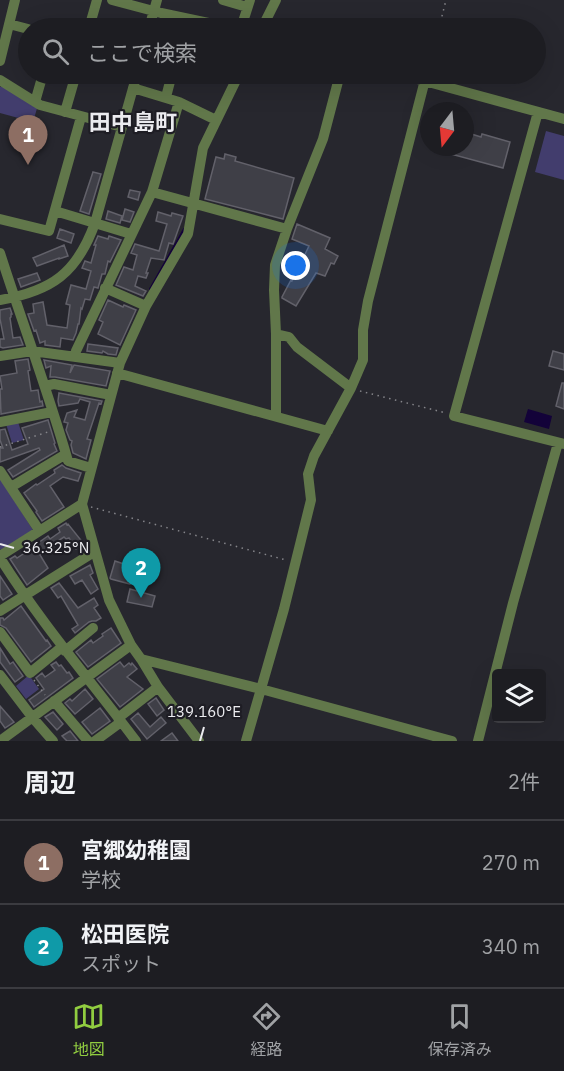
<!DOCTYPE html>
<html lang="ja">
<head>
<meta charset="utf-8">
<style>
  :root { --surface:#1d1d22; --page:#2a2a2f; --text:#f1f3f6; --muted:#a0a2a5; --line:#3b3b40; --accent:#91cd40 }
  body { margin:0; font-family:"IBM Plex Sans","Noto Sans JP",sans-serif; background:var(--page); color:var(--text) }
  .controls { position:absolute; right:18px; bottom:18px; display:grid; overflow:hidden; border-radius:6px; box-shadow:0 6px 24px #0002 }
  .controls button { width:54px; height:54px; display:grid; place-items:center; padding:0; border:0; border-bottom:2px solid var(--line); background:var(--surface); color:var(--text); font:30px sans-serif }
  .compass { position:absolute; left:420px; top:102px; width:54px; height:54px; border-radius:50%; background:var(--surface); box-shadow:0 6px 24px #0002; rotate:196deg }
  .you { position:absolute; left:296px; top:266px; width:21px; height:21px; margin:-15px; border:4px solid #fff; border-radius:50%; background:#1a73e8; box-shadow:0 0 0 9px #1a73e833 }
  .badge { display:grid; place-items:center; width:39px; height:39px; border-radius:50%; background:var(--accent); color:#fff; font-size:20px; font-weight:700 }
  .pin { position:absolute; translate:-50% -50px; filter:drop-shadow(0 2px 3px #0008) }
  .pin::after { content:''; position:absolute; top:32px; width:21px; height:18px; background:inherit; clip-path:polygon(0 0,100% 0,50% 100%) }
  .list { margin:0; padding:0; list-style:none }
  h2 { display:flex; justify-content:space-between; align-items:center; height:78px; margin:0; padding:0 24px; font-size:26px }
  h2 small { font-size:20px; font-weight:400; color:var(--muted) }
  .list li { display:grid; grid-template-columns:39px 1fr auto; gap:18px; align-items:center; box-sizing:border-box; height:84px; padding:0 24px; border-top:2px solid var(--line) }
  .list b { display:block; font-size:22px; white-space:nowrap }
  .list p { margin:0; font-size:20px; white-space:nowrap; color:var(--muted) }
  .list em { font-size:20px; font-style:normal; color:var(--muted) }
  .icon { flex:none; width:33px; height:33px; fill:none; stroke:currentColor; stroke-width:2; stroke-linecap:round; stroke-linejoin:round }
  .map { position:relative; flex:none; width:564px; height:741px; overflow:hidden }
  .search { position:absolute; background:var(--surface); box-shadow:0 6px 24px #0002; left:18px; right:18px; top:18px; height:66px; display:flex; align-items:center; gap:15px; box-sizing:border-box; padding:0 21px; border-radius:33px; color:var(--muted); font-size:22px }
  .sheet { height:246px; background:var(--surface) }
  nav { display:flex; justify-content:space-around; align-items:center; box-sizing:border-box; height:84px; border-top:2px solid var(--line); background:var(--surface); font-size:16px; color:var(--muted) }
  nav a { display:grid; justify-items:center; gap:3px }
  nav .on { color:var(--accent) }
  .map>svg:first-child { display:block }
  .green { fill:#423d6d }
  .water { fill:#130239 }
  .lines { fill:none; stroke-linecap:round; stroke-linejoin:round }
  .stream { stroke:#130239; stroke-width:2 }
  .building { fill:#3f3f47; stroke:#62616a; stroke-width:1.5 }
  .path { stroke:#85858a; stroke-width:1.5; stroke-dasharray:1.5 4.5; stroke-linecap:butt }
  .minor { stroke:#61774a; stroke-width:10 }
  .ticks { fill:none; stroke:#ebebef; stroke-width:2 }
  .labels { text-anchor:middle; stroke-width:4.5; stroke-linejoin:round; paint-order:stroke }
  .quarter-label { font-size:22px; font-weight:bold; fill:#ebebef; stroke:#1e1d24 }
  .ticks-label { font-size:15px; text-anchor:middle; fill:#ebebef; stroke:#1e1d24; stroke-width:4.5; stroke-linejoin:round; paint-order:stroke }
</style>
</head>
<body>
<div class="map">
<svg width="564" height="741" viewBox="0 0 564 741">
  <rect width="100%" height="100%" fill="#27272e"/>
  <path class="green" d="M4,85L38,105L33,122L0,113V87Z
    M546,131L564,136V180L535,172Z
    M18,422L24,440L12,443L6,424Z
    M0,478L33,530L1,550L0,549Z
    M29,675L39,689L26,699L16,686Z"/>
  <path class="water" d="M528,409L552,416L549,429L524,422Z"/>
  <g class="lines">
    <path class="stream" d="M150,289L184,229"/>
  </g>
  <path class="building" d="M465,132L481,137L482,134L510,142L503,168L447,153L448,147H465Z
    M225,154L236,157L235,161L294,178L283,219L205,199L216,157L224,159Z
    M93,172L101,174L89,214L80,211Z
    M130,190L140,192L138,200L128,197Z
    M125,209L134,212L130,222L122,220Z
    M108,211L122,216L120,223L106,219Z
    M158,212L171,216L172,213L183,216L173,244L169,243L164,260L151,258L146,273H148L146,278L138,276L135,286L146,291L143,296L116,285L124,267L133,270L137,255L131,253L135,244L159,251L167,224L156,221Z
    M297,224L330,238L325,249L338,256L334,264L331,263L325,276L316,273L296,306L282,298V297L291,280L292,281L309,246L292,239Z
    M60,229L74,234L71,243L57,238Z
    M98,236L108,239L109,236L121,240L110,262L108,261L105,274H102L98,288L94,287L90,300L85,299L82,309L81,308L79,324H78L76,333L73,340L61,338L60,347L45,345V341L40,343L36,330L34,331L28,314L34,313L33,304L43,302L47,325L67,328L70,305L66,304L71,285L86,289L91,271L82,268L85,261L91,263L96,245H94Z
    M64,245L68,256L59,259V258L37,266L33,258Z
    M37,273L40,280L21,287L18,279Z
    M108,300L123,307L124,305L136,310L120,345L98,334L103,322L99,320Z
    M10,308L12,314H11V317L10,318L13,338L20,337L23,345L3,348L0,347V339H4L0,319V310Z
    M88,344L118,348L116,355L108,354L103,351L102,353L87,351Z
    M553,351L564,354V370L549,366Z
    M28,359L30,370L28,371L31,391L38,390L40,402L42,401L43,406L1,414L0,389H2L0,376L17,373L15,361Z
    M44,360L72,365L70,373L74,365L110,371L106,386L55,377H50L51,366L46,368Z
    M562,383H564V409L556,406Z
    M59,393L102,401L101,404L99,403L87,439L91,440L86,459L73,453L71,445L72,441L70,440L66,430L68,423L64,422L67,413L77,410L74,417L85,420L90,402L80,399L78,403L59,406L58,401Z
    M48,420L55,443L54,444L57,451L13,477L8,470L40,450L39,448L0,462V448H3L0,440V430L5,429L12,450L28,444L22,428Z
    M62,465L66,468L81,473L78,481L63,477L50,486L64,507L42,521L36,512L37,511L24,493L36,484L37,485L55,473L54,470Z
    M66,523L67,525L68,524L84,544L76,549L69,538L66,539L64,537L53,544L54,546L40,555L48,568L27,585L10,559L15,556L17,558L32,548L31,545L37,541L38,543L48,536L50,539L60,532L58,528Z
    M126,558L132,560L131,565L135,567L130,584L111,579L110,578L115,561L124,564Z
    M90,565L93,573L90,575L98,589L91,594L82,580L75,584L70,576Z
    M0,576L12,594L3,600L0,596Z
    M59,583L78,608L94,598L98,605L94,608L101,618L96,621H92L89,622L75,633L72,629L78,625L61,596L58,598L51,588Z
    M130,589L155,596L152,607L127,602Z
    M21,606L46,641L47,640L51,646L31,662L6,628L0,625V618H3L4,620Z
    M111,628L121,643L88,667L76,652L91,640L93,643L103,636L102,634Z
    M0,648L10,664L13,662L23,676L15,682L0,662Z
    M56,662L59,666L61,665L67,673L69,672L73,678L34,707L29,700L44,689L36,678L42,673L45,677L55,670L51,665Z
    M120,662L124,667L129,663L131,665L132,663L137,669L127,677L143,689L120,707L97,679Z
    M85,689L93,699L75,714L65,703L70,699L72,701Z
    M156,698L164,710L157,716L148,704Z
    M0,706L14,722L5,728L0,721Z
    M100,708L110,721L92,734L82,722Z
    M53,712L63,724L57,730L45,717Z
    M138,713L150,727L161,717L166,723L147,739L131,719Z
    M70,731L78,741H67L62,736Z
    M172,733L178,741H161Z"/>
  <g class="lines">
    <path class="path" d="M439,28L446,0
      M360,391L446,413
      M0,447L51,431
      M91,507L286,560
      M34,680L45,695"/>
    <path class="minor" d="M112,0L161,13L232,28
      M223,0L247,7
      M9,24L28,29
      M89,28L97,0
      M149,28L157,0
      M241,28L250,0
      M262,28L276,0
      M0,61L15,0
      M399,74L564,119
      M0,80L40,105L122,127
      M133,88L179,102L216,120
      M166,97L172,74
      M35,102L43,74
      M65,112L76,74
      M538,112L454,416L564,444
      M152,192L287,229
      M55,211L131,234
      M0,219L49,231L81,117
      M0,253C22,322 48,391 68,461L91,468
      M105,288L146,306
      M0,300C52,291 77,273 95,223L137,74
      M276,334L289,337L297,347L351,388
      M0,356L32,351L120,363
      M75,356L76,351L152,192L179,102
      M117,373L328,431
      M45,386L54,384L111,395
      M276,416V334L274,290L275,265L287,229L323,139L340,74
      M0,422L52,412
      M0,471L39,530
      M11,487L66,454
      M0,556L82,504
      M0,558C41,623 90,680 136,741
      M0,611L94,552
      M0,632L30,673L62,647
      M65,651L93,628
      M141,659L261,689L452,741
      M0,675L32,717L53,741
      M54,701L88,741
      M118,718L158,687
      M0,741L131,645
      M95,741L121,722
      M199,741L158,687L141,659L131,645L109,600L82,504L120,363L146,306L188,234L203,148L239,74
      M246,741L284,609L311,500L308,474L314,456L351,388L363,360V330L368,301L425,80
      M478,741L513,603L558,443"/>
  </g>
  <path class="ticks" d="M0,544L14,548M200,741L204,727"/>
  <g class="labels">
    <g class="quarter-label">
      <text x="133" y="130">田中島町</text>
    </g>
  </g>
  <g class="ticks-label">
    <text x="56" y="553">36.325°N</text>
    <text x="204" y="717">139.160°E</text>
  </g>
</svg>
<div class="controls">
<button><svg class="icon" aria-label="layers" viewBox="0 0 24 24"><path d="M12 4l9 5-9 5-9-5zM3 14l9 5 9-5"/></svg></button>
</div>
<svg class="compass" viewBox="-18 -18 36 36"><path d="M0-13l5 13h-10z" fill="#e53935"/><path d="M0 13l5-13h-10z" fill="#a0a2a5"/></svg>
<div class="you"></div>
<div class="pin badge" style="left:28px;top:165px;background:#8d6e63">1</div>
<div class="pin badge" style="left:141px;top:598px;background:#0f9aa8">2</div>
<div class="search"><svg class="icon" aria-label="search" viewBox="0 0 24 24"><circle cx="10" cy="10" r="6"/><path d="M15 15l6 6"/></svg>ここで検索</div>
</div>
<section class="sheet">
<h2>周辺<small>2件</small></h2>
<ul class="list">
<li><span class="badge" style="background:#8d6e63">1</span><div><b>宮郷幼稚園</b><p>学校</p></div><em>270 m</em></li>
<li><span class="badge" style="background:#0f9aa8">2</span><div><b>松田医院</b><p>スポット</p></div><em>340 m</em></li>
</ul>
</section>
<nav>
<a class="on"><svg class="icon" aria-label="map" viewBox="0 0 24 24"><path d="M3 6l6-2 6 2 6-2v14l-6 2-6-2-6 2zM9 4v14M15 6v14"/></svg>地図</a>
<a><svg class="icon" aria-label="directions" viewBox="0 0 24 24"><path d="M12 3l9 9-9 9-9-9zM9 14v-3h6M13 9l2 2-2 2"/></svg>経路</a>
<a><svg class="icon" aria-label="saved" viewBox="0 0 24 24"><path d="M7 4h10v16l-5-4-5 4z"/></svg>保存済み</a>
</nav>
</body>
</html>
